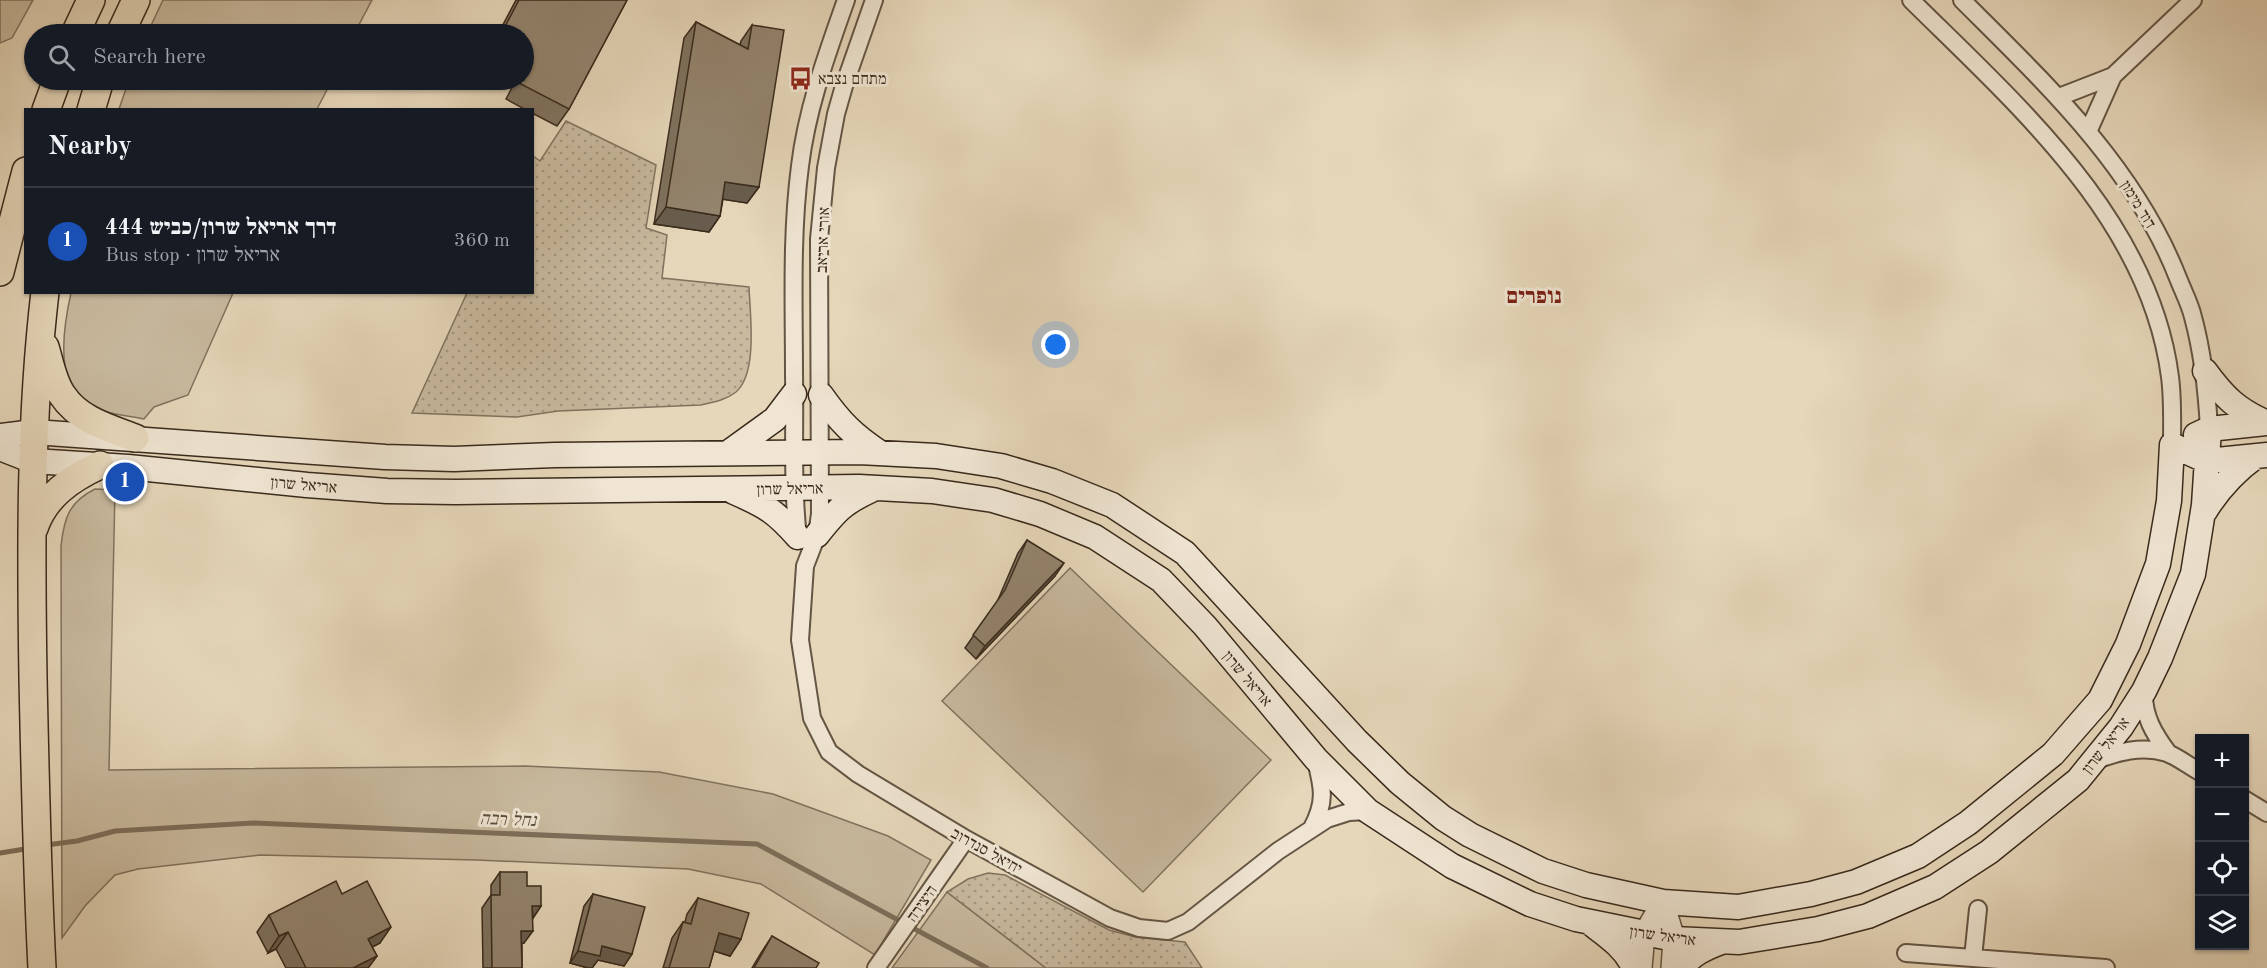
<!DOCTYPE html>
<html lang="en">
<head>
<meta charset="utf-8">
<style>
  :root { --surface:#171b24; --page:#242831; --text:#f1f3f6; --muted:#9ea1a6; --line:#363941; --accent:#ea580c }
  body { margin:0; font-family:"Old Standard TT","Frank Ruhl Libre",serif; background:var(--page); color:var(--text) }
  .controls { position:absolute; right:18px; bottom:18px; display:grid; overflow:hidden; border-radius:0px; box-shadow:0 2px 4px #0004 }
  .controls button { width:54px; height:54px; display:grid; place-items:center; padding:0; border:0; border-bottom:2px solid var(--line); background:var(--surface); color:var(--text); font:30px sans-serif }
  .you { position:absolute; left:1056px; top:345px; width:21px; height:21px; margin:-15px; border:4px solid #fff; border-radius:50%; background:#1a73e8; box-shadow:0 0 0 9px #1a73e833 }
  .badge { display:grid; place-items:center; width:39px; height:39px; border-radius:50%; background:var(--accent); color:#fff; font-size:20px; font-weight:700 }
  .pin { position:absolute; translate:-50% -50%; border:3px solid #fff; box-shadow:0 2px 6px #0006 }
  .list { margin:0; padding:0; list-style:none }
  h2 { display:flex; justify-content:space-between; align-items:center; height:78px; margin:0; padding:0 24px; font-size:26px }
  h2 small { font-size:20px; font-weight:400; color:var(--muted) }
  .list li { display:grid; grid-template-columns:39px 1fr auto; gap:18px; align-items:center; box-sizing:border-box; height:108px; padding:0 24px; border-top:2px solid var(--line) }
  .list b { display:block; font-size:22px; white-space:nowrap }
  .list p { margin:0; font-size:20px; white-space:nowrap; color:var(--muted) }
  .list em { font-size:20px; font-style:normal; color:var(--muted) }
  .icon { flex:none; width:33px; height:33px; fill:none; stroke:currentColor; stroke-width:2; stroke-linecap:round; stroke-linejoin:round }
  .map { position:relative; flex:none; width:2267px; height:968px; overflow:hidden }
  .search { position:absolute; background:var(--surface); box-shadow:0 2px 4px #0004; left:24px; top:24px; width:510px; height:66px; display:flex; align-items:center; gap:15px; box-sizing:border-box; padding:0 21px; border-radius:33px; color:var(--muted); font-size:22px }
  .panel { position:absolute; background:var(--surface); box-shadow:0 2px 4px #0004; left:24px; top:108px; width:510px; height:186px; border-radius:0px }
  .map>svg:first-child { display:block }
  .green { fill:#c9ba9f; stroke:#81725e; stroke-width:1.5 }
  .park { fill:url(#park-dots); stroke:#81725e; stroke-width:1.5 }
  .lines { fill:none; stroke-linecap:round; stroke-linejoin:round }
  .stream { stroke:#7d6e5a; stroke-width:5 }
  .minor-casing { stroke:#645544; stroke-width:20 }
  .tertiary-casing { stroke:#645544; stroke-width:24 }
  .secondary-casing { stroke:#392a1c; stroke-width:27 }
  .primary-casing { stroke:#392a1c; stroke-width:30 }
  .minor { stroke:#efe5d2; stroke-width:16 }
  .tertiary { stroke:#efe5d2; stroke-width:21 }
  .secondary { stroke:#efe5d2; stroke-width:24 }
  .primary { stroke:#e6d7ba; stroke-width:27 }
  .wall { fill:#7e725f; stroke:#392a1c; stroke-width:1.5 }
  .shaded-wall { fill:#675c4d; stroke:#392a1c; stroke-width:1.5 }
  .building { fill:#93846e; stroke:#392a1c; stroke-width:1.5 }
  .labels { text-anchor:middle; stroke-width:6; stroke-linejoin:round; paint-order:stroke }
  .poi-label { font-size:16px; fill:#392a1c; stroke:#efe5d2; text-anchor:start }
  .street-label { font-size:16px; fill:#392a1c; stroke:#efe5d2 }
  .water-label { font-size:18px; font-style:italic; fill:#5b4c3b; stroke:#efe5d2 }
  .district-label { font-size:22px; font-weight:bold; fill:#7a1f14; stroke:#efe5d2 }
</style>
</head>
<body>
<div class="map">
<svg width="2267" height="968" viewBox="0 0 2267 968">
  <defs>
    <pattern id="park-dots" width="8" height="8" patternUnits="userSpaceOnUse" patternTransform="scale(1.5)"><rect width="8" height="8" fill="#c9ba9f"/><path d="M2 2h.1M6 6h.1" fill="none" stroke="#a49781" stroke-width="1.8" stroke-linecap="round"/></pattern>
  </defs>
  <rect width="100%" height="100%" fill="#e6d7ba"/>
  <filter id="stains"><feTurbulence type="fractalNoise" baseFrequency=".00333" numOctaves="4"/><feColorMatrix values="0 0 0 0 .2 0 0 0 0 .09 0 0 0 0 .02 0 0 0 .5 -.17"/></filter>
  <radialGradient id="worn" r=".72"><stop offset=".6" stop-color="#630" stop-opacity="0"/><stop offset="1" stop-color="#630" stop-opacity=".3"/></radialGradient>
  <path class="green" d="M0,0H33L12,38L0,43Z
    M163,0H372L354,34H147Z
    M129,80H332L317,109H119Z
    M71,293H233L188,395L154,407L144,419C126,415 100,414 85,403C54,382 64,324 71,293Z
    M95,489L115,490L109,770L524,766L659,772L773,794L888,836L931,860L875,955L761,884L688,869L477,860L260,855L138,869L115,875L85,906L62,938L61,546C64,518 69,502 95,489Z
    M1070,568L1271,760L1143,892L942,701Z
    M947,892L1046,968H892Z"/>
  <path class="park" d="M566,121L656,165L646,228L667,235L662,278L749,287C750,314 758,373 736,392C726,400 714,402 701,405L558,411L517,417L412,413L467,293L532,292L533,156L540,161Z
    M988,873L1005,875L1109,930L1135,937L1185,942L1202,968H1046L947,892L968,879Z"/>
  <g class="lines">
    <path class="stream" d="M46,845L77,841L115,831L253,823L757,844L987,968
      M0,853L31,848"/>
    <defs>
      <path id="minor" d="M874,0L844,86L836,114L826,168L819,239L820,514L817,535L805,566L800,640L812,718L829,752L858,774L966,839L1110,918L1139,928L1168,931L1188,922L1278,851L1327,819L1349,812L1368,811
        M1911,0C2017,105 2150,220 2170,377C2173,399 2172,423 2172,445
        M1962,0C2046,84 2134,166 2178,278C2183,291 2190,304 2193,317C2203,354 2207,391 2209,429
        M2059,97L2113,76L2193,0
        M2088,132L2113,76
        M798,538C792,484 795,429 794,374C794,305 791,235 800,166C807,108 827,54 846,0
        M2144,691C2143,716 2154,734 2169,754
        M2094,761C2117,752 2142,745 2167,753C2178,757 2189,766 2200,772
        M2244,799L2267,813
        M1312,828C1326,802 1323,788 1316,761
        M1906,953L2106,968
        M1973,958L1978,909
        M876,968L966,839"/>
      <path id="tertiary" d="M1663,902L1674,939L1672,968
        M1641,968L1644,934L1663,902"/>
      <path id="secondary" d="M2205,371C2224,397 2237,410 2267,423
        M821,395C840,422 853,435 880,453
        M2196,435L2209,429L2267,423
        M0,436L34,432L385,457L454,459L555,455L859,452L936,456L1001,466L1052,481L1112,505L1185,553L1357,741L1400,783L1443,818L1470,835L1543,871L1586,885L1663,902L1738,907L1811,894L1856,882L1918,856L1968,823L2053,754L2100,700L2128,644L2158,564L2169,501L2172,445
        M2172,445L2207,461L2267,455
        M0,448L33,461L128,467L307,485L387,491L456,492L859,487L932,491L993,500L1040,514L1095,537L1161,580L1205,626L1316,759L1368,811L1452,866L1530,904L1576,919L1674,939L1739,942L1818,929L1868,916L1935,887L1989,852L2078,780L2121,727L2144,691L2160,658L2193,574L2204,505L2209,429
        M728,453L775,419L794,394
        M734,492C766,506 775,511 798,537
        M2205,511C2219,488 2234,472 2256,456
        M817,535C836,511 843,503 871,490
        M1593,925C1609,937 1626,949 1634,968
        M1681,968C1692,954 1705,948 1721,942"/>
      <path id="primary" d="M75,34L91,0
        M120,34L136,0
        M46,110L57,80
        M91,110L100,80
        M0,272L26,171
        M45,347C50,363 53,383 63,396C79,420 109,428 135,438
        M34,528C45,496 70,479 100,465
        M42,968C37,871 35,775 33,678C31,549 30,420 45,292"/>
    </defs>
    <use href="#minor" class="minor-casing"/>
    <use href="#tertiary" class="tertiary-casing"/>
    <use href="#secondary" class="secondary-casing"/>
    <use href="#primary" class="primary-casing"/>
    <use href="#minor" class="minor"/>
    <use href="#tertiary" class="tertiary"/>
    <use href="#secondary" class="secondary"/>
    <use href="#primary" class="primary"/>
  </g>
  <path class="wall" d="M516,0H627L569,109L557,126L532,113V110H526L506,99L516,80H524V34H498Z
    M696,22L740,45L741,41L752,25L759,187L747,203L723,199L720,216L709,232L654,224L684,38Z
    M1027,540L1055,576L976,659L965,648L997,602L1018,553Z
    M500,872L527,886L541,906L533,918L524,943H522V968H483L482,908L491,895V885Z
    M342,894L380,943L372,947L377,956L368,968H286L276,949L268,953L257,932L269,915Z
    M593,894L632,954L624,966L598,960L592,968H588L570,963L584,906Z
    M698,898L741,939L730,956L714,951L709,968H663L672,938L683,922H685L687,914Z
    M772,936L816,968H752L761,953Z"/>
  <path class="shaded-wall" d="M725,182L759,187L747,203L714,198Z
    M666,207L720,216L709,232L654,224Z
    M1064,563L1055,576L976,659L985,646Z
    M532,906H541L533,918Z
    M391,927L380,943L357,955L368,939Z
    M521,931H533L524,943L513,944Z
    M288,932L276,949L268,953L279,936Z
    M719,933L741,939L730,956L708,949Z
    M602,946L632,954L624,966L598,960L592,968H588L570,963L578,951Z
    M377,956L368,968H353Z"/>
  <path class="building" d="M519,0H627L569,109L517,82L519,80H524V70L531,56L524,52V34H501Z
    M696,22L748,49L752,25L784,30L759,187L725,182L720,216L666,207Z
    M1027,540L1064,563L985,646L973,635L1005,590Z
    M500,872H527V886H541V906H532L533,931H521L522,968H492L491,895H500Z
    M336,881L342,894L367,881L391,927L368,939L377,956L353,968H305H306L288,932L279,936L269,915Z
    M593,894L645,907L632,954L602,946L600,956L578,951Z
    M698,898L749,913L741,939L719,933L709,968H669L683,922L691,924Z
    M772,936L819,963L816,968H754Z"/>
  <defs>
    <symbol id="bus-bare" viewBox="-9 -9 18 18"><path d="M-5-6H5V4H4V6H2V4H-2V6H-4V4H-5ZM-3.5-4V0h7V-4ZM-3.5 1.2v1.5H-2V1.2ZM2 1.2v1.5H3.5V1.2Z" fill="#8f2418" stroke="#efe5d2" stroke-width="2.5" paint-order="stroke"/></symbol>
  </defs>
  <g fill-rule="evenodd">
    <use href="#bus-bare" x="784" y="62" width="33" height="33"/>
  </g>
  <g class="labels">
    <g class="poi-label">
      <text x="818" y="84">מתחם נצבא</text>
    </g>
    <g class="street-label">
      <text transform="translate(2139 204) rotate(58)" y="6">דוד מימון</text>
      <text transform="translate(822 240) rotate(-88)" y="6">אורי אריאב</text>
      <text transform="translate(304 484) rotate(5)" y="6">אריאל שרון</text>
      <text transform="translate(790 488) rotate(-1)" y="6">אריאל שרון</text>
      <text transform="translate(1248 678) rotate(50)" y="6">אריאל שרון</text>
      <text transform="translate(2105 745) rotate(-52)" y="6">אריאל שרון</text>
      <text transform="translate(987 850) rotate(29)" y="6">יחיאל סנדרוב</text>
      <text transform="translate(921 903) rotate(-55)" y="6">היצירה</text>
      <text transform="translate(1663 935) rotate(8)" y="6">אריאל שרון</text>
    </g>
    <g class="water-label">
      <text transform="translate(508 819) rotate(2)" y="6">נחל רבה</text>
    </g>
    <g class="district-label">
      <text x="1534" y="303">נופרים</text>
    </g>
  </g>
  <rect width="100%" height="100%" filter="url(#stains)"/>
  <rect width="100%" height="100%" fill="url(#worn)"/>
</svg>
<div class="controls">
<button>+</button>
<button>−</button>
<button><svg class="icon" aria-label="locate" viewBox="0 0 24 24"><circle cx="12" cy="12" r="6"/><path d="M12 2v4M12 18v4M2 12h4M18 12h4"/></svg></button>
<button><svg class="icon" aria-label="layers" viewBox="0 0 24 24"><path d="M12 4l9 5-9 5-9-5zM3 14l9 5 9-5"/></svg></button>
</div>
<div class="you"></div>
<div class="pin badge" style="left:125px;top:482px;background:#1a4fb4">1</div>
<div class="search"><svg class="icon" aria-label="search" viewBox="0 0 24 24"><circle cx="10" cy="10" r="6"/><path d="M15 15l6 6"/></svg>Search here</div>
<section class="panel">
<h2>Nearby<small></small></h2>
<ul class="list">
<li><span class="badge" style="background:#1a4fb4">1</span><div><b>דרך אריאל שרון/כביש 444</b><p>Bus stop · אריאל שרון</p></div><em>360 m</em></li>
</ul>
</section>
</div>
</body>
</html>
